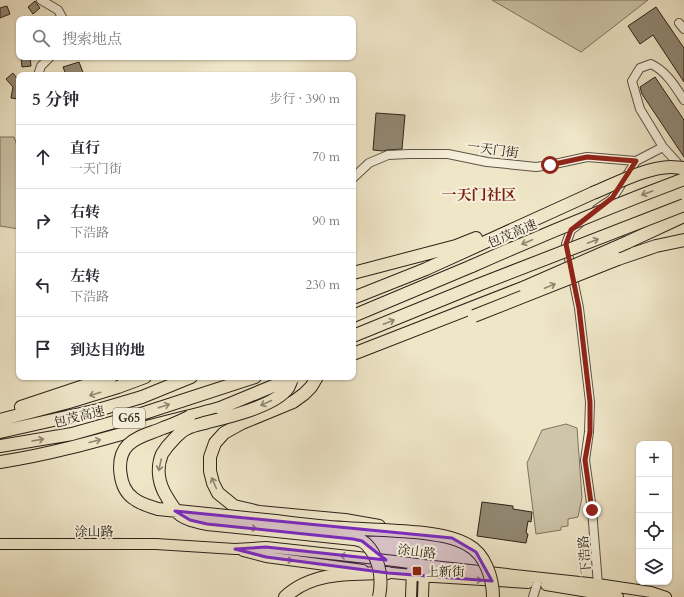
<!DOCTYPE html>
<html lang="zh">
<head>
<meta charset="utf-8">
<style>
  :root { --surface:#fff; --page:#f7f7f7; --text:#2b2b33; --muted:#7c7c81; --line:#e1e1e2 }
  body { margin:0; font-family:Cardo,"Noto Serif SC",serif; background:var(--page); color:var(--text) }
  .controls { position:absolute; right:12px; bottom:12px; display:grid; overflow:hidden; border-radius:8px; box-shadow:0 1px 3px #0004 }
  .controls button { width:36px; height:36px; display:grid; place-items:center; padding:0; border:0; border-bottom:1px solid var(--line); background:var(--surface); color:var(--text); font:20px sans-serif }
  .stop { position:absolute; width:12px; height:12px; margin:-9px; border:3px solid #8f2418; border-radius:50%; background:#fff }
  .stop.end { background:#8f2418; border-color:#fff; box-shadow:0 1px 4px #0008 }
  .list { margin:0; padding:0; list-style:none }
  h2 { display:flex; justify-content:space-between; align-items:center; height:52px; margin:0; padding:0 16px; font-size:17px }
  h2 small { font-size:13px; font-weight:400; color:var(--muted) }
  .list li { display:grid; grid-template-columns:26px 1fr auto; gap:12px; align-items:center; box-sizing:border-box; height:64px; padding:0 16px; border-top:1px solid var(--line) }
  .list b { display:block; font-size:15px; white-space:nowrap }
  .list p { margin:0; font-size:13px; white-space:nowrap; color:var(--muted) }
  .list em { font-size:13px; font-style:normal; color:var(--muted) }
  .icon { flex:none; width:22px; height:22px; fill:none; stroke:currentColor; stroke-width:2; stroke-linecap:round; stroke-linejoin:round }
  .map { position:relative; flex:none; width:684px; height:597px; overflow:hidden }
  .search { position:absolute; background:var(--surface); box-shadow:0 1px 3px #0004; left:16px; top:16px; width:340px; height:44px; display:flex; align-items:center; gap:10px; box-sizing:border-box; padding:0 14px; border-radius:8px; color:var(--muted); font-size:15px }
  .panel { position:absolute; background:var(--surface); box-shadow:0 1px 3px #0004; left:16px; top:72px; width:340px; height:308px; border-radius:8px }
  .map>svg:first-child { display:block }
  .green { fill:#cec5aa; stroke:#7e7462 }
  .building { fill:#928874; stroke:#2d2219 }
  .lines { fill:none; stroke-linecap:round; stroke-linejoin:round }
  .minor-casing { stroke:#5e5345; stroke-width:10 }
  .major-casing { stroke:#2d2219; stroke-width:12 }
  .highway-casing { stroke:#2d2219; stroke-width:14 }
  .minor { stroke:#f5efdb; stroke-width:8 }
  .major { stroke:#efe6c8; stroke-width:10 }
  .highway { stroke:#efe6c8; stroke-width:12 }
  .highway-bridge-casing { stroke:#2d2219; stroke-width:14; stroke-linecap:butt }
  .highway-bridge { stroke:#efe6c8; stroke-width:12 }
  .oneway { stroke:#8e8470 }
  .route { stroke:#8f2418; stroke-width:5 }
  .marked { fill:#7b2cbf; fill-opacity:0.2; stroke:#7b2cbf; stroke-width:3; stroke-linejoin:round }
  .poi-dot { fill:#8f2418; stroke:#f5efdb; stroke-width:1.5 }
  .labels { text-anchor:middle; stroke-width:4; stroke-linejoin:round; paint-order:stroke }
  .shield { fill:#f5efdb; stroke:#696053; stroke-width:1 }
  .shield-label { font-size:12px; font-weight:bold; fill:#2d2219 }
  .street-label { font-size:13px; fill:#2d2219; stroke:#f5efdb }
  .poi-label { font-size:13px; fill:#2d2219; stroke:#f5efdb; text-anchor:start }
  .quarter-label { font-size:15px; font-weight:bold; fill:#7a1f14; stroke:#f5efdb }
</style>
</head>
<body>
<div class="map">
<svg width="684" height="597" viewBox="0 0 684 597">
  <rect width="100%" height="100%" fill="#efe6c8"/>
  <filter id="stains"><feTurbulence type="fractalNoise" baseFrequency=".005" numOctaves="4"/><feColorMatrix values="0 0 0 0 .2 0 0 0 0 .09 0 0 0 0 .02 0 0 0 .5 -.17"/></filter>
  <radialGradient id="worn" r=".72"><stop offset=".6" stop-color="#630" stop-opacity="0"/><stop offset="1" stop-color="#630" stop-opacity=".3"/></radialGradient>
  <path class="green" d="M492,0H648L581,52Z
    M0,137H14L19,151V229L0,226Z
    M566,424L577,428L582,498L578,517L568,519V526L561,527V530L536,534L527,463L542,430Z"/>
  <path class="building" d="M35,1L40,8L33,14L28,7Z
    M7,6L10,14L0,18V8Z
    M656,7L684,48V82L653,35L640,44L628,26Z
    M21,57H30L31,66L22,67Z
    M79,62L84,75H66L63,67Z
    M13,73L19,81V99L11,98L13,87L6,79Z
    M655,77L684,120V157L642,94L640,87Z
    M376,113L405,115L402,149L387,150L383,151L373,150Z
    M482,502L513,506V509L532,512L531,522L528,521L526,533L528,534L526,543L477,536Z"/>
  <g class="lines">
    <defs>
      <path id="minor" d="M41,0L58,10L63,19
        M679,23L684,29
        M38,75L41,66L50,57
        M683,169L663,147L640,109L632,81L640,68L651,64C666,71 675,86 684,100
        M353,178L369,163L388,155L409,154H448L487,162L536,167L550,165L587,157L636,161
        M597,209L612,199L636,161L663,147
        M579,224L571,230L566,244L579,308L590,402L589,432L585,460L592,510L598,584V588
        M533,597L537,584"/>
      <path id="major" d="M0,544H156L235,549L266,547L395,561L424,565L598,584L651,592L666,597
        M243,551L266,557L363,570
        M381,572L434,577L528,583
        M546,585L618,597
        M411,597L412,570
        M423,597L424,569"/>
      <path id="highway" d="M628,242L684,216
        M618,259L656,246L684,240
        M353,273L456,246L476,238
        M353,298L426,269L593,193
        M353,316L472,266
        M353,336L478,285
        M353,354L525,287
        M317,377L311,387L304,394L293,402L242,423L224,433L215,443L210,457V471L213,483L218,493L234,506L259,512L345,520L379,526
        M21,407L111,377
        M0,420L69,402L118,387L145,377
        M0,432L98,410L142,397L191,377
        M0,446L72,434L132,417L255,377
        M0,462C47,455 97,441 143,428C169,421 195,415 220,408
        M285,597C313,571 352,574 388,573"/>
    </defs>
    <use href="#minor" class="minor-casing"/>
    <use href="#major" class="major-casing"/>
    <use href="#highway" class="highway-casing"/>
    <use href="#minor" class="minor"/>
    <use href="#major" class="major"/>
    <use href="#highway" class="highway"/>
    <defs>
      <path id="highway-bridge" d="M593,193C615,184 647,167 671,167C675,167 680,168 684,168
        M472,266C542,235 612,206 684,179
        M478,285L684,205
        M525,287L628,242
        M474,316L618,259
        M293,377C291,380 290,385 288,388C275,406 229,417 208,422C202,424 194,425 188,428C182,430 178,435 174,439C170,443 165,449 162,454C157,466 158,480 164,492C178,517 180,518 207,524L353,539C356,539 359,540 362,541C367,544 370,548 373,553C381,567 382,582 379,597
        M220,408L295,377
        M189,417C180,421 172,425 163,428C152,433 137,436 128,445C115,458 119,488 133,498C140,504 149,506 158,509C197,513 237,517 276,521C299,524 322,527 345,528C372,530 398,530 424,533C439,535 454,537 468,545C485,554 493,578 493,597"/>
    </defs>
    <use href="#highway-bridge" class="highway-bridge-casing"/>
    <use href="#highway-bridge" class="highway-bridge"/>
  </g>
  <defs><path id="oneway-shaft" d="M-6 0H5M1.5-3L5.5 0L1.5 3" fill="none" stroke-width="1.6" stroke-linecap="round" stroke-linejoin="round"/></defs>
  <g class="oneway">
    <use href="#oneway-shaft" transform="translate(647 193) rotate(160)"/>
    <use href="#oneway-shaft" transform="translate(593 241) rotate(-21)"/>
    <use href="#oneway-shaft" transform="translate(527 242) rotate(157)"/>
    <use href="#oneway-shaft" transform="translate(550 286) rotate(-22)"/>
    <use href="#oneway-shaft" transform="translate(389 322) rotate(-22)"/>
    <use href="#oneway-shaft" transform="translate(95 394) rotate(163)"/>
    <use href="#oneway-shaft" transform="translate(266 403) rotate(155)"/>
    <use href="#oneway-shaft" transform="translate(164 406) rotate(-18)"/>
    <use href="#oneway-shaft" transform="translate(38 440) rotate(-10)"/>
    <use href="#oneway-shaft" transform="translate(95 441) rotate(-14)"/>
    <use href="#oneway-shaft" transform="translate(160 465) rotate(102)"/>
    <use href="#oneway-shaft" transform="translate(214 483) rotate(-113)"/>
    <use href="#oneway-shaft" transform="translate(251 528) rotate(5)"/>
    <use href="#oneway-shaft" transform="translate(346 556) rotate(-174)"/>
    <use href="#oneway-shaft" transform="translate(287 560) rotate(7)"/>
    <use href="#oneway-shaft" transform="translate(476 580) rotate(4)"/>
  </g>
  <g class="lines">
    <path class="route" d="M550,165L587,157L636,161L612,198L571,230L566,244L579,308L590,402V432L585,460L592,510"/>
  </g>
  <path class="marked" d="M175,511L452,538L476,552L492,581L388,573L266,557L235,549L266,547L386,560L362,541L353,539L207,524L190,520Z"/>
  <rect class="poi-dot" x="412" y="566" width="10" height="10" rx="2"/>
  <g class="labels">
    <rect class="shield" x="113" y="408" width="32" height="20" rx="3"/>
    <g class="shield-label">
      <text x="129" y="422">G65</text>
    </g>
    <g class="street-label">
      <text transform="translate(493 149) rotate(8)" y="5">一天门街</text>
      <text transform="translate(512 233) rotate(-23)" y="5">包茂高速</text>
      <text transform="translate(79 416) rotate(-14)" y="5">包茂高速</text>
      <text x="94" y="536">涂山路</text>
      <text transform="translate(417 551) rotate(7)" y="5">涂山路</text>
      <text transform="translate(584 555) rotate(-95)" y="5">下浩路</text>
    </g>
    <g class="poi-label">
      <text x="426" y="576">上新街</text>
    </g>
    <g class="quarter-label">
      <text x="479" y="200">一天门社区</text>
    </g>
  </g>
  <rect width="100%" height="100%" filter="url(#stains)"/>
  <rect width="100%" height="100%" fill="url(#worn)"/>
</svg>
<div class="controls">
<button>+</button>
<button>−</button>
<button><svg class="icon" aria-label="locate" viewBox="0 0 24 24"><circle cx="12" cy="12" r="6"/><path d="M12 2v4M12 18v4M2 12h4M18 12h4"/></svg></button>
<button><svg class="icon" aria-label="layers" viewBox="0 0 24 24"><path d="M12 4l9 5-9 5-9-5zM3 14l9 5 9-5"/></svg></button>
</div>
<div class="stop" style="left:550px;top:165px"></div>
<div class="stop end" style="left:592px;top:510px"></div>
<div class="search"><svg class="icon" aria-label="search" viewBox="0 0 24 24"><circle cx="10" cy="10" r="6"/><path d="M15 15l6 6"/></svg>搜索地点</div>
<section class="panel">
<h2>5 分钟<small>步行 · 390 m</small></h2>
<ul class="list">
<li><svg class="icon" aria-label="ahead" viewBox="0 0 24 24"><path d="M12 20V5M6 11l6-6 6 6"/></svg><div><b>直行</b><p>一天门街</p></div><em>70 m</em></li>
<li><svg class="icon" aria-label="right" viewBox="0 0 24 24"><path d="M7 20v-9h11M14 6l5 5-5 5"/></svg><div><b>右转</b><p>下浩路</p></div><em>90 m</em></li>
<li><svg class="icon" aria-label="left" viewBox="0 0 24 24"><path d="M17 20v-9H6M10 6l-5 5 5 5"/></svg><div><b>左转</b><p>下浩路</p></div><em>230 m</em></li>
<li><svg class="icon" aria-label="arrive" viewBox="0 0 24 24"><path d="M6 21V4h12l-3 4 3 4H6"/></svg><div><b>到达目的地</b></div></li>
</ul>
</section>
</div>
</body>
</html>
